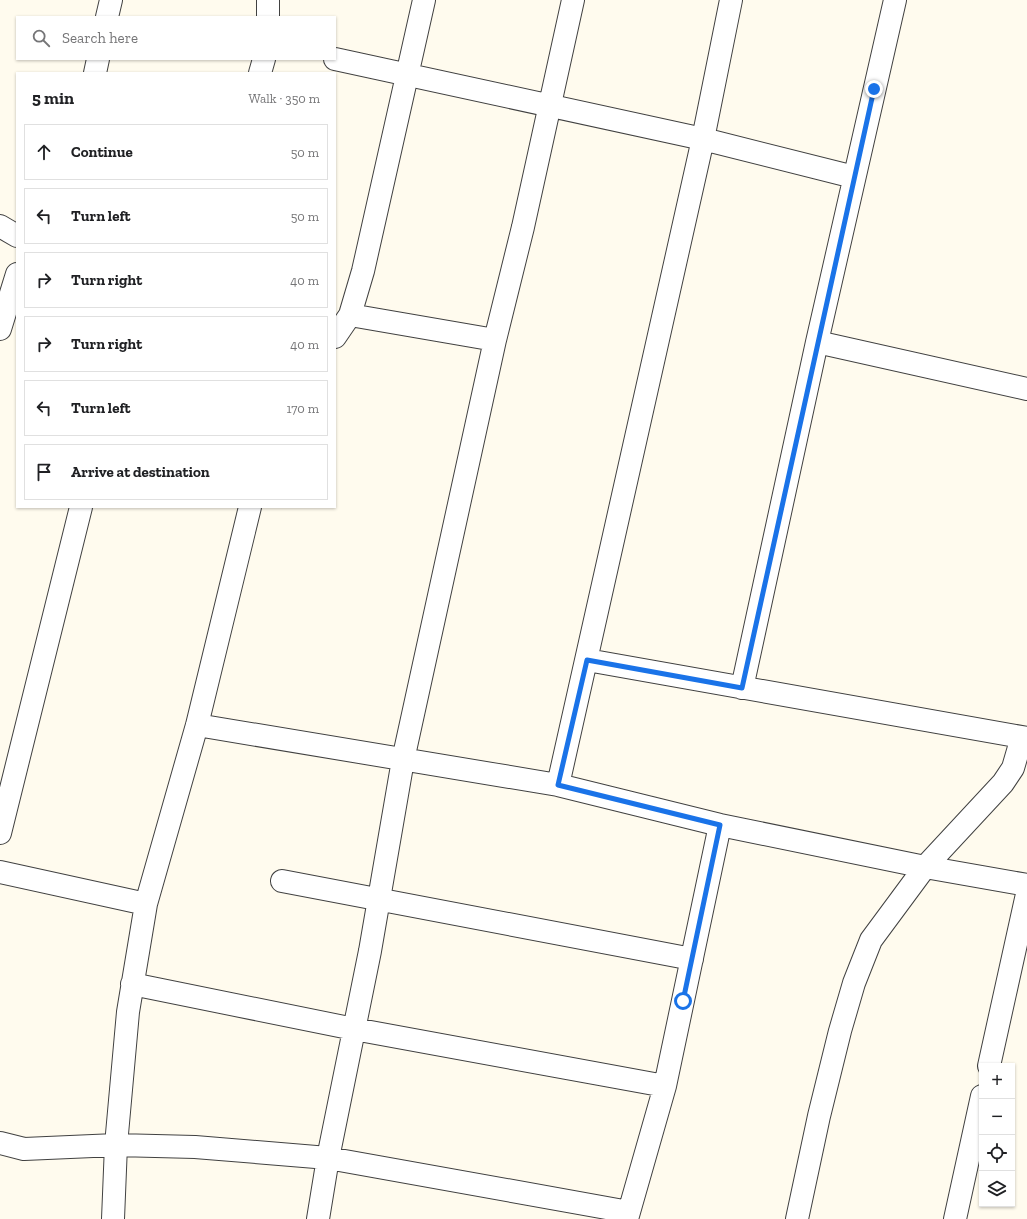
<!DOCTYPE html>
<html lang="en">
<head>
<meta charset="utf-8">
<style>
  :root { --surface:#fff; --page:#f2f2f2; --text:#202124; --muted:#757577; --line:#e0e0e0 }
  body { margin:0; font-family:"Zilla Slab",serif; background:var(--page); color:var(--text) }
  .controls { position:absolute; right:12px; bottom:12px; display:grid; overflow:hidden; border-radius:0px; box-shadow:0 1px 3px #0004 }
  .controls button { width:36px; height:36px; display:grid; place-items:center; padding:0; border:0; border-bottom:1px solid var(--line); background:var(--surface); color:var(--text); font:20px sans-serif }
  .stop { position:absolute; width:12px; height:12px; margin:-9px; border:3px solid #1a73e8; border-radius:50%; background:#fff }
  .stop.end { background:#1a73e8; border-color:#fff; box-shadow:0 1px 4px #0008 }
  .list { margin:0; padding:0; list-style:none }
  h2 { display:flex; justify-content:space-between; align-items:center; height:52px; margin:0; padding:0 16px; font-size:17px }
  h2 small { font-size:13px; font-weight:400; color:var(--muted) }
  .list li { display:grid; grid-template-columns:26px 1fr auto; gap:12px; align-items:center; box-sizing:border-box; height:56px; margin:0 8px 8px; padding:0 8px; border:1px solid var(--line); border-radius:0px }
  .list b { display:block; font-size:15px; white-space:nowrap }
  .list em { font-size:13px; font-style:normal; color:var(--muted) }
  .icon { flex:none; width:22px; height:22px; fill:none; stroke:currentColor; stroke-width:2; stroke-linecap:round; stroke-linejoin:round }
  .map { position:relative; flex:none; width:1027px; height:1219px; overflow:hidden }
  .search { position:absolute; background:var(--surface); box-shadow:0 1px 3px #0004; left:16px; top:16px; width:320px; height:44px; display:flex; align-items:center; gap:10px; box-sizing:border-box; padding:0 14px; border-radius:0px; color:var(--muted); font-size:15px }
  .panel { position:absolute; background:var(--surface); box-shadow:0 1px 3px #0004; left:16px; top:72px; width:320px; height:436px; border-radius:0px }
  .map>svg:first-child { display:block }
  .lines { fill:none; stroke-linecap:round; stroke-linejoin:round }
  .street-casing { stroke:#414141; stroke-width:24 }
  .street { stroke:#fff; stroke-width:22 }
  .route { stroke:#1a73e8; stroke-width:5 }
</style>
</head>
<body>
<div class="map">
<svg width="1027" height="1219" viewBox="0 0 1027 1219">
  <rect width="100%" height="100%" fill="#fffbee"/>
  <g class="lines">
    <defs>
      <path id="street" d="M268,0V17
        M107,17L111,0
        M335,59L703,139L854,177
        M95,73L98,59
        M260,73L264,59
        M0,226L17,236
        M350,315L495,340
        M0,329L17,274
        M335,337L350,315L363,271L424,0
        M817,342L1027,389
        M587,660L1027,738
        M742,688L817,342L895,0
        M197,725L558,785L720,825L925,867L1027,885
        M558,785L703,139L731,0
        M0,833L81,507
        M0,872L146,904
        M282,881L692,959
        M132,984L354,1029L665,1086
        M989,1066L1027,894
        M0,1143L24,1149L116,1145L195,1147L328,1158L629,1212
        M113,1219L116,1145L128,1012L146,904L197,725L250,507
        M318,1219L328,1158L370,951L403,760L495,340L523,227L573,0
        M627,1219L665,1086L720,825
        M797,1219L819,1116L840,1031L854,983L871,940L925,867L1003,783L1013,768L1022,737
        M955,1219L982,1096"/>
    </defs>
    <use href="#street" class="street-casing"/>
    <use href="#street" class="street"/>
  </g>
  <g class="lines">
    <path class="route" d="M683,1001L720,825L558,785L587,660L742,688L874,89"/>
  </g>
</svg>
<div class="controls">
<button>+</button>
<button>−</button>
<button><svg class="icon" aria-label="locate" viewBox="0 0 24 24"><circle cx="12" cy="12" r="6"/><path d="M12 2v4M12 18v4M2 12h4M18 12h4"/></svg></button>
<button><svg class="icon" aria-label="layers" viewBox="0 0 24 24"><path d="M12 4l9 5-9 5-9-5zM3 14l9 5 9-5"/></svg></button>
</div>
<div class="stop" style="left:683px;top:1001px"></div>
<div class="stop end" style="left:874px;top:89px"></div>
<div class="search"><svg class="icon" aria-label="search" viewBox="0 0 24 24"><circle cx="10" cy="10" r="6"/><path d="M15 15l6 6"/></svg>Search here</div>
<section class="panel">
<h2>5 min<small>Walk · 350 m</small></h2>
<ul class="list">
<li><svg class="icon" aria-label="ahead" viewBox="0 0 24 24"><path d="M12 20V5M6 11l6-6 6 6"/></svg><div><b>Continue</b></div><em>50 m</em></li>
<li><svg class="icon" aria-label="left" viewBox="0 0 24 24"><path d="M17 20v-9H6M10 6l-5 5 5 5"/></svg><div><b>Turn left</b></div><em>50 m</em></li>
<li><svg class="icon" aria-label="right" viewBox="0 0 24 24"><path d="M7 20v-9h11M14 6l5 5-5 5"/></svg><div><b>Turn right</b></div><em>40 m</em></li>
<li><svg class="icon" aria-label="right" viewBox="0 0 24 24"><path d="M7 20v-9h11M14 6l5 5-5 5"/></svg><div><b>Turn right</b></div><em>40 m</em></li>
<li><svg class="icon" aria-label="left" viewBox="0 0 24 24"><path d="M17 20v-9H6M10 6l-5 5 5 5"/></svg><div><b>Turn left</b></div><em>170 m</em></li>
<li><svg class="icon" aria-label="arrive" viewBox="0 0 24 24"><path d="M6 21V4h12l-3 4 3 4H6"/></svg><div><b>Arrive at destination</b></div></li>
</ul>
</section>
</div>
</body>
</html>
